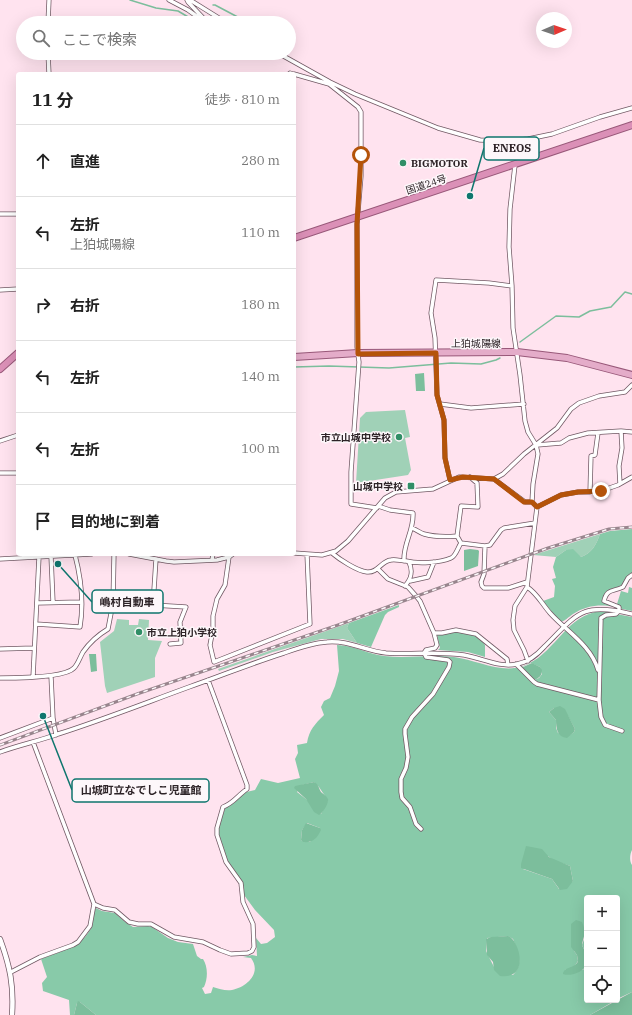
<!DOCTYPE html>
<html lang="ja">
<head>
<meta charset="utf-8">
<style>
  :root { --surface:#fff; --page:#f6f6f6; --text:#222; --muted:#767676; --line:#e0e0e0 }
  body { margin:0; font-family:"IBM Plex Serif","Noto Sans JP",serif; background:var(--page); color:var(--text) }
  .controls { position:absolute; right:12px; bottom:12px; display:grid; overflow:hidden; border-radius:4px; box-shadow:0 4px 16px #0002 }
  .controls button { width:36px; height:36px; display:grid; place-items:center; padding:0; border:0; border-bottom:1px solid var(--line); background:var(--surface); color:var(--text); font:20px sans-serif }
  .compass { position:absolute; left:536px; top:12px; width:36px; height:36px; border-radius:50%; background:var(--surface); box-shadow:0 4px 16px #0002; rotate:88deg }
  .stop { position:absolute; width:12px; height:12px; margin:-9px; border:3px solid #b45309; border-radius:50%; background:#fff }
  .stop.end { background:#b45309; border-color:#fff; box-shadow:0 1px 4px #0008 }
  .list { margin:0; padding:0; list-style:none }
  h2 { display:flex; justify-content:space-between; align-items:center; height:52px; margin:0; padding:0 16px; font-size:17px }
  h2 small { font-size:13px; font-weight:400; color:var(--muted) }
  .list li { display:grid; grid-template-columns:26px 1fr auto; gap:12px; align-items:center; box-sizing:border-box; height:72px; padding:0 16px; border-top:1px solid var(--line) }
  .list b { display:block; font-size:15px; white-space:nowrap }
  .list p { margin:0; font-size:13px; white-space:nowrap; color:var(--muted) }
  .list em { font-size:13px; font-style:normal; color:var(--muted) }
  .icon { flex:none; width:22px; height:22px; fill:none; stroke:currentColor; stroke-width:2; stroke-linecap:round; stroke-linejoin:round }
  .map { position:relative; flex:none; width:632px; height:1015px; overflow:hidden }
  .search { position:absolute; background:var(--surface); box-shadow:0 4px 16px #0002; left:16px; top:16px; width:280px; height:44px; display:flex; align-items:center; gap:10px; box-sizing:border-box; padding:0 14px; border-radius:22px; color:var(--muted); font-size:15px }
  .panel { position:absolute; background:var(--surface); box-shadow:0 4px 16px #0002; left:16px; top:72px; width:280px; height:484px; border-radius:4px }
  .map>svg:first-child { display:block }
  .green { fill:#a0d1b7 }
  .forest { fill:#88caa9; fill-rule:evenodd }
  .water { fill:#7cbe9c }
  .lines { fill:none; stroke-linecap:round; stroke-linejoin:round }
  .stream { stroke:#7cbe9c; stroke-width:1.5 }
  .minor-casing { stroke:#715964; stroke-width:5 }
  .tertiary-casing { stroke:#715964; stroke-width:6 }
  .primary-casing { stroke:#985879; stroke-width:8 }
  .trunk-casing { stroke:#985879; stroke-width:8 }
  .minor { stroke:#fff; stroke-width:3.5 }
  .tertiary { stroke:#fff; stroke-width:4.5 }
  .primary { stroke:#e4acc9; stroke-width:6 }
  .trunk { stroke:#db90b7; stroke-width:6 }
  .rail-casing { stroke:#98858d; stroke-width:3 }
  .rail { stroke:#fdf7fa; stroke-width:1.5; stroke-dasharray:4.5; stroke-linecap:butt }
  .route { stroke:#b45309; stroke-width:5 }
  .poi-dot { fill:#308e66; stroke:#fdf7fa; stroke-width:1.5 }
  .labels { text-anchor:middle; stroke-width:3; stroke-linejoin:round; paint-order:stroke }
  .poi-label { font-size:10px; font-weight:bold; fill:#2d2327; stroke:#fdf7fa; text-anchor:start }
  .street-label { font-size:10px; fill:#2d2327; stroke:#fdf7fa }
  .leader { fill:none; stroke:#0f766e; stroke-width:1.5 }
  .callout-dot { fill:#0f766e; stroke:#fdf7fa; stroke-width:1.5 }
  .callout { fill:#fdf7fa; stroke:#0f766e; stroke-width:1.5 }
  .callout-label { font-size:11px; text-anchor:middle; font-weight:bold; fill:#2d2327 }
</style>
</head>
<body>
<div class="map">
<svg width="632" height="1015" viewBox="0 0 632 1015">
  <rect width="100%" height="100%" fill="#ffe3ef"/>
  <path class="green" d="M405,410L410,437L405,438L411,470L408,475L356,483L360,418L366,412Z
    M600,534C596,545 592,553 581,557L566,550L556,557L533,555Z
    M117,619L129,620V625H138L139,619L149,620L148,640L162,641L155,658V677L107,693L105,686L100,642L114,631Z
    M349,623L347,628L357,643L343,639H321L273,652L219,671L218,669Z"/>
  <path class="forest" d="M632,529V574L622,586L611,589L603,602L616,607C601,604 587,605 573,614C568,617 566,621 560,622L543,601L554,597L555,586L552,579L556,578L553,567L556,557L566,550L573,549L581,557C592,553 596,545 600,534L610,531Z
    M629,587L632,588V611L622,609L617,604L621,591L628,593Z
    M399,605V607L388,612L385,615L371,647L357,643L347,628L349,623Z
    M595,612H606L632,617V850C630,854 629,861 632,865V992L617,999V898H587V956L582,945L586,934L585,931L571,928L574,951L577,955L578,961L574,967L565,970H583L587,964V1000H616L590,1015H96L80,1002L77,1003L74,1015H70L69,1000L43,991L42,983L47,977L41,959C60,951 83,947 92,926C94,920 92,913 96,908L102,911L115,913L124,921L133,927L148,926L152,927L168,938L178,942L193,944L197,956L201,959H203C208,967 208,978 204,987L202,988L205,994L211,993L213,987C220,989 225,991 232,990C247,987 262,973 251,958L243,957L252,955L257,956L256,938L261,944L267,943L275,937L274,930L255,910L244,895L241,880L227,861L219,835V827L225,808L235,802L242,793L255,790L261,779L278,783L300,778L295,759L298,753L297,745L307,743C309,730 315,724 324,715L321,707L324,701L330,698L335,686L339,671L337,645C353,645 368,654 384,656C407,659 431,654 454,657C477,660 501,674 523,666C553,656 564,619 595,612ZM531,663L540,667L542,674L539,678L534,680L522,667ZM554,708L568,716L575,729L574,732L570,735L558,733L556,728V720L549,712ZM314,782C318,784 324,795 328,800L321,814L306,799L297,792L302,785ZM307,823L320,828L310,842H304L301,840L302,830ZM548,856L553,860L570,866L573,881L559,889L552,879L523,869ZM508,936L513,939C518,951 524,964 513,975L494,967L486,951L487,938Z
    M452,632C464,632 479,633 485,645V657L468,652L438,650L440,648L437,635H442Z"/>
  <path class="water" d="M424,373L425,391H416L415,374Z
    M470,549L478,550L479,551L478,566L464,571V550Z
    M89,654H96L97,671L91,672Z
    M532,663L540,667L542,670C542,676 539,678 534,680L521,668Z
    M560,706L565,709L575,729L574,732L567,738C557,737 556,728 556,720L549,712L554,708Z
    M314,782C319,784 318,787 321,792C323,794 327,796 328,799C329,803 323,813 319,815L314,812L306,799L294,788L295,786Z
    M306,823L320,828L321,830C317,839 312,843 303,842L301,840L302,830Z
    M526,846L542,849L549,857L570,866L573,881L567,889L560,890L552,879L521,868V864Z
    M576,920L582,922C587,935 584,933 582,945C584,950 589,957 587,963C585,972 570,977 563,974C564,966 575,969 578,961L577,955L571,947V924Z
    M508,936C519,939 531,980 500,976L494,970L493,962L487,955L486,939L491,937Z
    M632,992V1015H590Z
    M78,1001L80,1002L96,1015H74L77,1003Z"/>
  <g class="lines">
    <path class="stream" d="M130,0L156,8L178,11L195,21
      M213,5H215L249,23
      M520,342L556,316L579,317L590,311L611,307L625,292L632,294
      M294,367L329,366L389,368L451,363L481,364L496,360L500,358"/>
    <defs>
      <path id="minor" d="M169,0L188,10L206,23
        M187,0L188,2L206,21
        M190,0L227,23
        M48,23L49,0
        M48,53L49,74
        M278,53L330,82L355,94L438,128L480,140L508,141L528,139L552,134L600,117L632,108
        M289,74L290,73L293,74
        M294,74L329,84L358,107L361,112V176L357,224V347L359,362L351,472V504L377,508
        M515,165L510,209L509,247L512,286L513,328L520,375L525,421L528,432L536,445L538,454L533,484L532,502L537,507L527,587L515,606L513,620L514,630L524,650L528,661
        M0,214H18
        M0,290L18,289
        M440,404L471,408L524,404
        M0,441L18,435
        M537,445L561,443L569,438L588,433L621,431L632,432
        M0,473H18
        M494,479L525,502H532
        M450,480L445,458L444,420L437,395L435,338L431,313L436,280L489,283L512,286
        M620,484L619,466L622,448L621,431
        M590,492L591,456L595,455L598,433
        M378,506L390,510L413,513C414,531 403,543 404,561
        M537,507L561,495L578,492L601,491L618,485L632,477
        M412,528C417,530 420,533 424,534C435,537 446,537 457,536L461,543L485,546L490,545L501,530L504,528L535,523
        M457,536L461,506L478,507L477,483L470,477
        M485,546L484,574L481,582L482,586L484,588H508L527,582
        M294,553L322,555L336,551L348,541L385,498L396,492L433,489L459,477L494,479L503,474L524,454L557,428L571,409L579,403L599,396L625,392L632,385
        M332,553C339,559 357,571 367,572C378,573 381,561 391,560C396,559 401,561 406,561C418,564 440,563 451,558C456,556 458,547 461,543
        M129,554L166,561L174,562L217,560L229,557L233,554
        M51,556L53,602
        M229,557L225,585L217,599L213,616V629L210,645L214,662L310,624L307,554
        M0,559L92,554
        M156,559L153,605L186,607L180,622L181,643L170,644
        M212,560L213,554
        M378,569L388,579L408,587L416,596L420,601L434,633H442L456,630L476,634L507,659L508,665
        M410,581L428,577L434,562
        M405,586C412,578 413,571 409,562
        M527,587C537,593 542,604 550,613C566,631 591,645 598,670
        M37,603L81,602
        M36,624L80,627C84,603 81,578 75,555
        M0,649L34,648
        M516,664L534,682L537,684L599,700
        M33,677L39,557
        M0,678C14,678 65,678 74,668C78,664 80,657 83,652C90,642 98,635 108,629L113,603L114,554
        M53,718L56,735
        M622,731L605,725L601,717L599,700L601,618L606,615L616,614L619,611V607L604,601C607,588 613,592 623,587L628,578L632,575
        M0,738L53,718L51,676
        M33,742L94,904L103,908L115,910L129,922L138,924H151L174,937L203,942L220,950L231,954L248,953L252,951L254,947L253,924L243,902L241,883L226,862L217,835V828L223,807C234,803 238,795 247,789V785L208,680
        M0,752C19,745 39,741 58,734C102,720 145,703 189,687C221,676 252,663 284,653C298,648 313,643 327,642C348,640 366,651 386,653C412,655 438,651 464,655C482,658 499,668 517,664C529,662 537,655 545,646C578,613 582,602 632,614
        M421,829L416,824L410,807L402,798L401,792V779L406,768L408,757L405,734V729L412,717L433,694L449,667L450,662L448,660L426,657L424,653L426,650L435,648L437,645L434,633
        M11,972L40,957L73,945L78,942L90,926L94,904"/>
      <path id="tertiary" d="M0,939C10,966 14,986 12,1015"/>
      <path id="primary" d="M294,357L358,353L517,352L567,358L632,375"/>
      <path id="trunk" d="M294,238L632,125
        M0,369L18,353"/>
    </defs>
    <use href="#minor" class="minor-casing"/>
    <use href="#tertiary" class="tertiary-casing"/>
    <use href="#primary" class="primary-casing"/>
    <use href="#trunk" class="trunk-casing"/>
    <use href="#minor" class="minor"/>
    <use href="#tertiary" class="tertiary"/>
    <use href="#primary" class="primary"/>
    <use href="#trunk" class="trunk"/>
    <defs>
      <path id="rail" d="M0,745L137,694L338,625L548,548L609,529L632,527"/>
    </defs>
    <use href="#rail" class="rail-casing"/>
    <use href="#rail" class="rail"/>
  </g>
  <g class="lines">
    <path class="route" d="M361,155L357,224L358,354L436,353L437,395L444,420L445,458L450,480L463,477L494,479L524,502H532L537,507L561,495L578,492L601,491"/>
  </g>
  <g class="poi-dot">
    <circle cx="403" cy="163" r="4"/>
    <circle cx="399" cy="437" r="4"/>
    <rect x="407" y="482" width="8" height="8" rx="2"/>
    <circle cx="139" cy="632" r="4"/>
  </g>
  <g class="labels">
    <g class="poi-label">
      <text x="411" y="167">BIGMOTOR</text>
      <text x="391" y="441" text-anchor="end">市立山城中学校</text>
      <text x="403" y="490" text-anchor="end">山城中学校</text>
      <text x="147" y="636">市立上狛小学校</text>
    </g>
    <g class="street-label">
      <text transform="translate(426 184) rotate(-18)" y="4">国道24号</text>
      <text x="476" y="347">上狛城陽線</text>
    </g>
  </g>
  <path class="leader" d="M470 196L484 148M58 564L92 602M43 716L72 790"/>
  <g class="callout-dot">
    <circle cx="470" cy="196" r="4"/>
    <circle cx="58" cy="564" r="4"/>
    <circle cx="43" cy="716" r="4"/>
  </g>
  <g class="callout">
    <rect x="484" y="137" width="55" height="23" rx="4"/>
    <rect x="92" y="590" width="71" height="23" rx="4"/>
    <rect x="72" y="779" width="137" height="23" rx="4"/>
  </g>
  <g class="callout-label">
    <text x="512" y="152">ENEOS</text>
    <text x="127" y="606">嶋村自動車</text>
    <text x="141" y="794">山城町立なでしこ児童館</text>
  </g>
</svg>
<div class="controls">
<button>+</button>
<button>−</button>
<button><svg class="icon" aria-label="locate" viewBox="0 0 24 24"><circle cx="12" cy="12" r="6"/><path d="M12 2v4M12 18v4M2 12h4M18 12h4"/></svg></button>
</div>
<svg class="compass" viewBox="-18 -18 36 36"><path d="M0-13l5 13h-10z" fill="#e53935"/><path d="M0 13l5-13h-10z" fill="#767676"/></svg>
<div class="stop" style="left:361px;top:155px"></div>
<div class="stop end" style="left:601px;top:491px"></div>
<div class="search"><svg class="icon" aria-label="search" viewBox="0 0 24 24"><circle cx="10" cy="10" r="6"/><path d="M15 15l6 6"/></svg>ここで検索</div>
<section class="panel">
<h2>11 分<small>徒歩 · 810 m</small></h2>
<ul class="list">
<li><svg class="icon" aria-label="ahead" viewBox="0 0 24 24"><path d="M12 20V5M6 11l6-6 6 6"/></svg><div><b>直進</b></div><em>280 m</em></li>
<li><svg class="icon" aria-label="left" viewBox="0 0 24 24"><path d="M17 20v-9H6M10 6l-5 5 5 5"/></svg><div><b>左折</b><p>上狛城陽線</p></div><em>110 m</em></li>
<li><svg class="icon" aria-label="right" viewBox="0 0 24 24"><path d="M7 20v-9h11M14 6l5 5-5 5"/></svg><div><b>右折</b></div><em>180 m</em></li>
<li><svg class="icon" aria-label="left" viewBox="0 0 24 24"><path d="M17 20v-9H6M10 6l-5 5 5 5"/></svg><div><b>左折</b></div><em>140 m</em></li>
<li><svg class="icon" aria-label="left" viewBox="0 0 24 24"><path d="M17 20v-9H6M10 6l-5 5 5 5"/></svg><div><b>左折</b></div><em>100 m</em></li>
<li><svg class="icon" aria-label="arrive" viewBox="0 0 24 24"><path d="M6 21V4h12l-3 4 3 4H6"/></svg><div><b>目的地に到着</b></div></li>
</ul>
</section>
</div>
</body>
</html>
